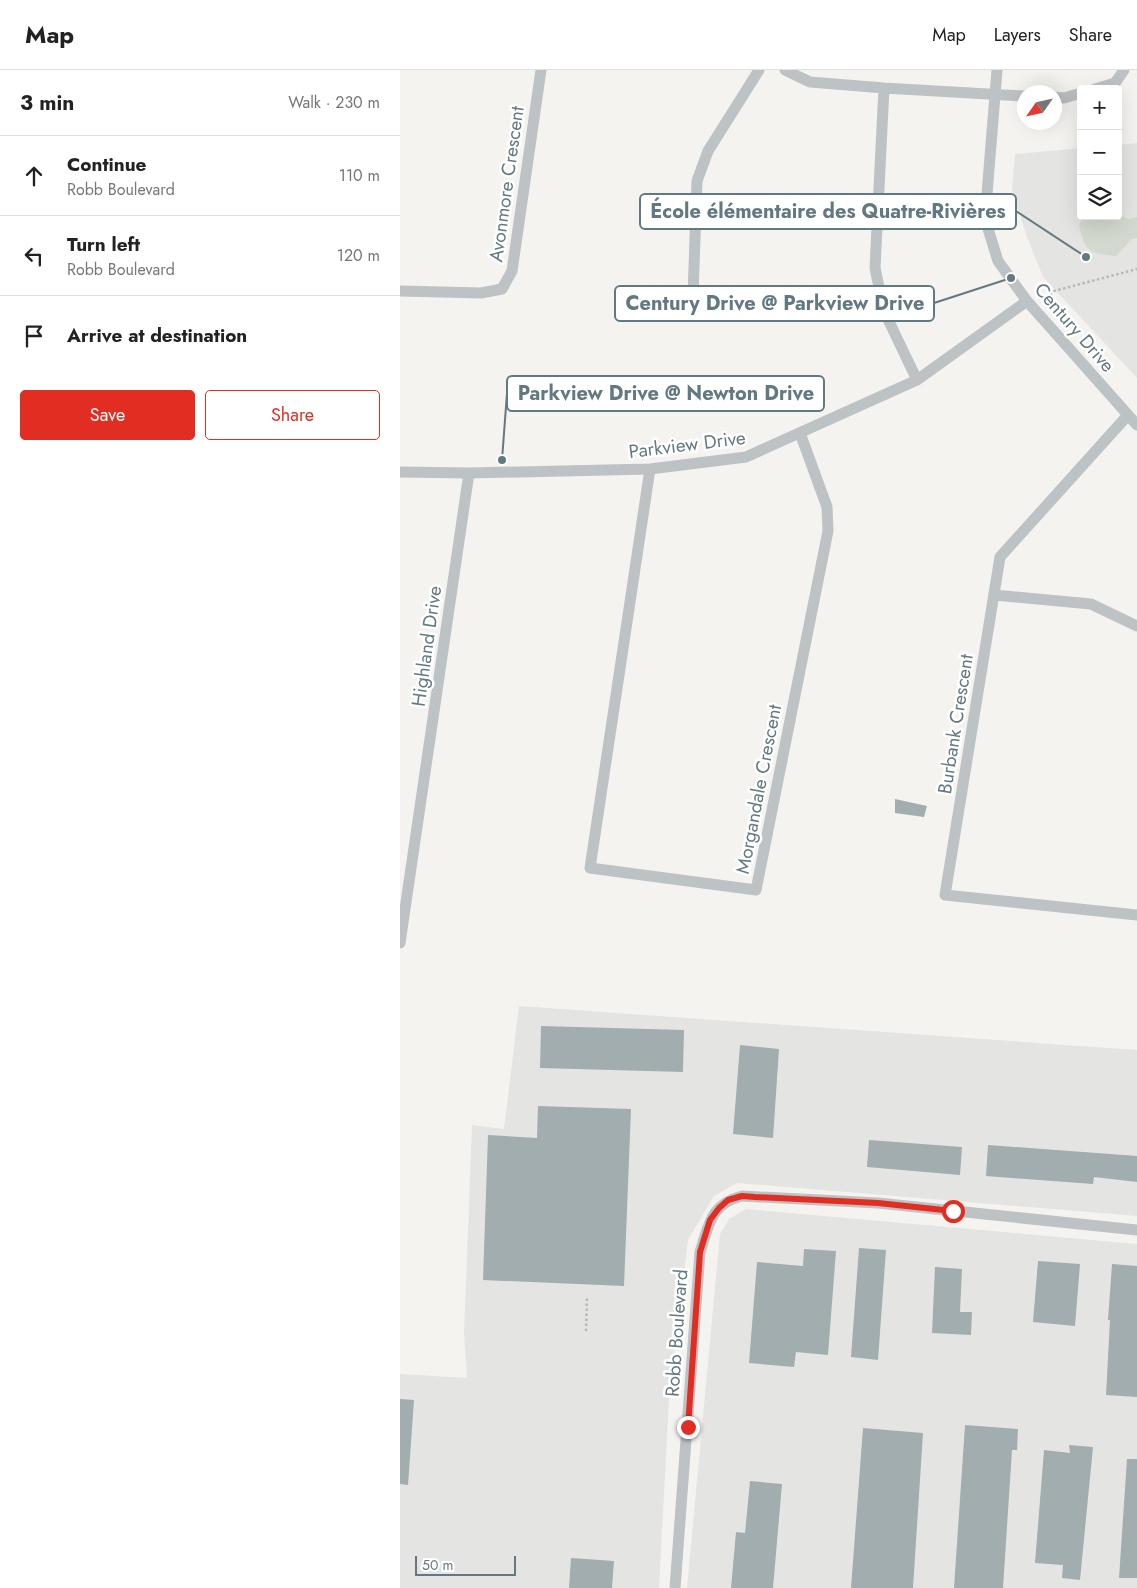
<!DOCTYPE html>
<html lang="en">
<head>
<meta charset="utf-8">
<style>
  :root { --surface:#fff; --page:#f6f6f6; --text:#222; --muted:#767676; --line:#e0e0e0; --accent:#e12d22 }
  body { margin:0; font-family:Jost,sans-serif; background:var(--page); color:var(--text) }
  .controls { position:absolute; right:15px; top:15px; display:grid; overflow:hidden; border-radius:5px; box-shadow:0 5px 20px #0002 }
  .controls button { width:45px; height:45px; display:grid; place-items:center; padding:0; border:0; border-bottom:1px solid var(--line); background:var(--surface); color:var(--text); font:25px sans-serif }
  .compass { position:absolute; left:617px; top:15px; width:45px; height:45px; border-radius:50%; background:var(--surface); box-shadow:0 5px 20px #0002; rotate:236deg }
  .scale { position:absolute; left:15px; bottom:12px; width:101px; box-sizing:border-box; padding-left:5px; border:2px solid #637981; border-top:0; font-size:14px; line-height:18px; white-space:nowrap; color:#637981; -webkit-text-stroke:4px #fff; paint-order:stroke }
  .stop { position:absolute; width:15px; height:15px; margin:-11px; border:4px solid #e12d22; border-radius:50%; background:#fff }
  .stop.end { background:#e12d22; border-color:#fff; box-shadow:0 1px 5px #0008 }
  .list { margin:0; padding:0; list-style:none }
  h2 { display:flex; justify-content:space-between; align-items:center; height:65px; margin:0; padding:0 20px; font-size:21px }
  h2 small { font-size:16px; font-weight:400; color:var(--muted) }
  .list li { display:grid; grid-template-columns:32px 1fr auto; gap:15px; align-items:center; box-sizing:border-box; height:80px; padding:0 20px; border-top:1px solid var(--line) }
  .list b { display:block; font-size:19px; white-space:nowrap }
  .list p { margin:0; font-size:16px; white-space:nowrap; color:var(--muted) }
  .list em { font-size:16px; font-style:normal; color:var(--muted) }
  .actions { display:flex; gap:10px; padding:15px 20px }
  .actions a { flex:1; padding:11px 0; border:1px solid var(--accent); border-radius:5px; text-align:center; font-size:18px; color:var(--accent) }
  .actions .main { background:var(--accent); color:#fff }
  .icon { flex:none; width:28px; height:28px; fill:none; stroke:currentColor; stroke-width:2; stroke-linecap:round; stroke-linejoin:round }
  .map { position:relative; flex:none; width:737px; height:1518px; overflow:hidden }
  header { display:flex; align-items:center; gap:30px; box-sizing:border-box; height:70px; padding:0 25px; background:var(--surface); border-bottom:1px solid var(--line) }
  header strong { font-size:24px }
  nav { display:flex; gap:28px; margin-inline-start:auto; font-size:18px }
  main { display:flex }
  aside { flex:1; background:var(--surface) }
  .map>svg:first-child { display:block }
  .built { fill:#e4e5e3 }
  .green { fill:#d4d9cf }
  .building { fill:#a1adaf }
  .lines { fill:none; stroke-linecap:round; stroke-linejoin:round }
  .path { stroke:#b5b9bb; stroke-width:2.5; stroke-dasharray:2.5 2.5; stroke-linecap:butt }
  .minor { stroke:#bdc2c4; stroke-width:11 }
  .route { stroke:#e12d22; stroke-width:6 }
  .labels { text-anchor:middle; stroke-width:5; stroke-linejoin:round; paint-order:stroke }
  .street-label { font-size:19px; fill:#637981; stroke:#fff }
  .leader { fill:none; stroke:#637981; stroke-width:2 }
  .callout-dot { fill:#637981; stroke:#fff; stroke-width:2 }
  .callout { fill:#fff; stroke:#637981; stroke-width:2 }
  .callout-label { font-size:20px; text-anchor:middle; font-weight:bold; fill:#637981 }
</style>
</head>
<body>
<header>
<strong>Map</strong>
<nav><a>Map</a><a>Layers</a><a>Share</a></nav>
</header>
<main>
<aside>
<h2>3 min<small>Walk · 230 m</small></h2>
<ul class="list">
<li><svg class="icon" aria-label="ahead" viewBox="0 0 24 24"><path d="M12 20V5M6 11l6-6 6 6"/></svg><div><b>Continue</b><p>Robb Boulevard</p></div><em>110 m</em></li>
<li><svg class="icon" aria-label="left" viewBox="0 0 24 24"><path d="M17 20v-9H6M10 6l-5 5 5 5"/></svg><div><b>Turn left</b><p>Robb Boulevard</p></div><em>120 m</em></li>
<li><svg class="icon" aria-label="arrive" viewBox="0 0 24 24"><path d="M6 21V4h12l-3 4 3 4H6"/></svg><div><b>Arrive at destination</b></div></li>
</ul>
<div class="actions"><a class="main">Save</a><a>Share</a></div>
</aside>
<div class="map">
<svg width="737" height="1518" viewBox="0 0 737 1518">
  <rect width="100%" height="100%" fill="#f4f3f0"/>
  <path class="built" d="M737,73V308L643,207L627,167L612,120L615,84L681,78V146H718V75Z
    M119,936L737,980V1146L337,1113L314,1126L288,1170L269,1330L259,1518H0V1304L67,1308L64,1264L72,1055L104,1059Z
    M346,1139L737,1174V1518H287L320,1164L329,1149Z"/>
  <path class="green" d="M718,139L724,147L728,149L737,147V168L732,169L716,186C689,184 684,181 679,154L686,146H718Z"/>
  <path class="building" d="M495,729L527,736L524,747L495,743Z
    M141,956L284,960L283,1002L140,998Z
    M340,975L379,979L373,1068L333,1064Z
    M138,1036L231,1039L224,1216L83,1210L88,1065L137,1068Z
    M469,1070L562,1077L560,1105L467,1097Z
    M588,1075L737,1086V1112L694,1107L693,1114L586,1106Z
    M459,1178L486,1180L478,1290L451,1287Z
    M404,1179L436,1181L428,1285L396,1282L394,1297L349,1293L357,1192L403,1196Z
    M638,1191L680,1194L675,1256L633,1252Z
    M712,1194L737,1196V1327L706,1325L710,1250H708Z
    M535,1197L562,1199L560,1242H572L571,1265L532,1263Z
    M0,1329L14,1330L8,1415L0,1414Z
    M565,1355L618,1359L617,1380H612L603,1518H554Z
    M463,1358L523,1363L513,1518H451Z
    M669,1375L693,1377L680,1510L662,1508L663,1495L635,1493L644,1380L670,1383Z
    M727,1389H737V1508H719Z
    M350,1411L382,1414L373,1518H331L336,1462L345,1463Z
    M171,1488L214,1491L212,1518H169Z"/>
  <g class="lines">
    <path class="path" d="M644,233L654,221L737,199
      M186,1261L187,1226"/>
    <path class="minor" d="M385,0L410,12L484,18L624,26
      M597,0L585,149L598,191L627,231L737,355
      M484,18L475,198L484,241L517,310
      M695,19L715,13L724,0
      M654,27L664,28L681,23
      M0,221L81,223L102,219L112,201L141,0
      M293,226L297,111L308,81L359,0
      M728,345L600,487L545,825L737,845
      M250,399L190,798L356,820L428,461L427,437L400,363
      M0,402L69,403L250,399L346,387L517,310L627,231
      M594,525L691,534L737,556
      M0,873L69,403
      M275,1518L300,1182C309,1155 310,1134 342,1126L478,1133L737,1160"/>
  </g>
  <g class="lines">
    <path class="route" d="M288,1357L300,1182L310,1150L319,1138L328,1130L342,1126L355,1127L478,1133L553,1141"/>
  </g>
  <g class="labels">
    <g class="street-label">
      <text transform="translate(106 114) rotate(-82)" y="7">Avonmore Crescent</text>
      <text transform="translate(675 257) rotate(49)" y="7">Century Drive</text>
      <text transform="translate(287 374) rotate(-7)" y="7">Parkview Drive</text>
      <text transform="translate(26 576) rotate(-82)" y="7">Highland Drive</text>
      <text transform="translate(555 654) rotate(-81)" y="7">Burbank Crescent</text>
      <text transform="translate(358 719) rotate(-79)" y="7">Morgandale Crescent</text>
      <text transform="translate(276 1263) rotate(-86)" y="7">Robb Boulevard</text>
    </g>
  </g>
  <path class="leader" d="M686 187L616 141M611 208L534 233M102 390L107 323"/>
  <g class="callout-dot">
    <circle cx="686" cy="187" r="5"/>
    <circle cx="611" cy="208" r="5"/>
    <circle cx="102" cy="390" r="5"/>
  </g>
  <g class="callout">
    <rect x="240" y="124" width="376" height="35" rx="5"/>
    <rect x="215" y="216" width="319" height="35" rx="5"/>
    <rect x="107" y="306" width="317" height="35" rx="5"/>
  </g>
  <g class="callout-label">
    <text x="428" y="148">École élémentaire des Quatre-Rivières</text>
    <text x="375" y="240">Century Drive @ Parkview Drive</text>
    <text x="266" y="330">Parkview Drive @ Newton Drive</text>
  </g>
</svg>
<div class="controls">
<button>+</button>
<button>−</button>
<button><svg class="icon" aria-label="layers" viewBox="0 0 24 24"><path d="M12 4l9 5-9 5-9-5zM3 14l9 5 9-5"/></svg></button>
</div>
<svg class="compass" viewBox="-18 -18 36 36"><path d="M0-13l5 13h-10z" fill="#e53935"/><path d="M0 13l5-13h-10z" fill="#767676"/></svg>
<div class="scale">50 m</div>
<div class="stop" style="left:553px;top:1141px"></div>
<div class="stop end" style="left:288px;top:1357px"></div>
</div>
</main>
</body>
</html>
